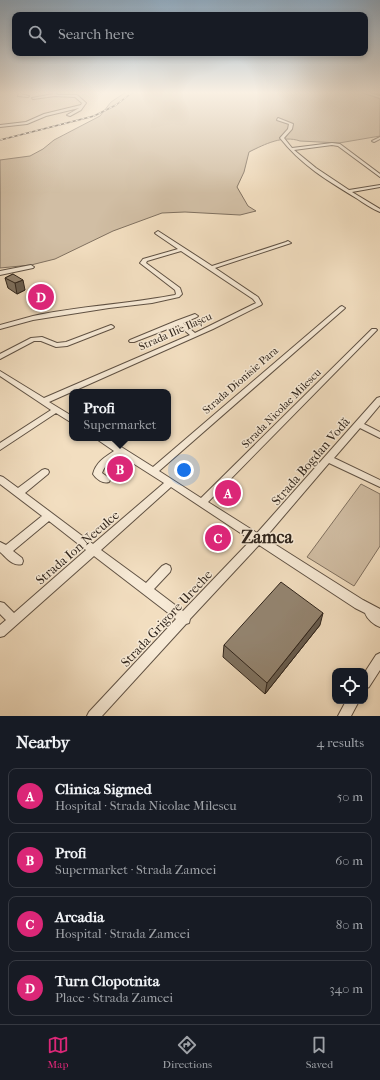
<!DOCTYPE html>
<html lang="en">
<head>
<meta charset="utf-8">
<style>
  :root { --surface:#171b24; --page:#242831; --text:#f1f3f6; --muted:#9ea1a6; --line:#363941; --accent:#db2777 }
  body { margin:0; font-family:"IM FELL French Canon",serif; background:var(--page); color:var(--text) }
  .controls { position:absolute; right:12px; bottom:12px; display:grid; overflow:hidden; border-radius:8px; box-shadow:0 2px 6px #0003 }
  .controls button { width:36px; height:36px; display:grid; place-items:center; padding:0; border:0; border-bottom:1px solid var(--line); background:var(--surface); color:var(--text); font:20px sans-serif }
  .you { position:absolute; left:184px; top:470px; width:14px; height:14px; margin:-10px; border:3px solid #fff; border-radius:50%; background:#1a73e8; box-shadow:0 0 0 6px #1a73e833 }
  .badge { display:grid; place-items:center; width:26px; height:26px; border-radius:50%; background:var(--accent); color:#fff; font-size:13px; font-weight:700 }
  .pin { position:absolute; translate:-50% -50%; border:2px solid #fff; box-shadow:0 1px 4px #0006 }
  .popup { position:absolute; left:69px; top:389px; width:102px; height:52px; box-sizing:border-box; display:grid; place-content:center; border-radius:8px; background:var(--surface); filter:drop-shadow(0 1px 3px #0005); font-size:13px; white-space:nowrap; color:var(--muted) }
  .popup b { font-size:15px; color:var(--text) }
  .popup::after { content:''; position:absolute; left:50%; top:100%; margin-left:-8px; border:8px solid transparent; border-top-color:var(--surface) }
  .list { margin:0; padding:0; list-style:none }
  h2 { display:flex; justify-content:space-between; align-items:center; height:52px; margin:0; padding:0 16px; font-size:17px }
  h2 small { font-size:13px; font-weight:400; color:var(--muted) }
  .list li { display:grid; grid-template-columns:26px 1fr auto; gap:12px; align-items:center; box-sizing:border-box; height:56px; margin:0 8px 8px; padding:0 8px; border:1px solid var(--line); border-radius:8px }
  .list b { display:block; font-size:15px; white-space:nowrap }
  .list p { margin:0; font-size:13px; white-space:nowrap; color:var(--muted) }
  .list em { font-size:13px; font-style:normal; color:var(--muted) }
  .icon { flex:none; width:22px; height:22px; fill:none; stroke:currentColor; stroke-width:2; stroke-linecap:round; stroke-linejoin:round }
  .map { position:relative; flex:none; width:380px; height:716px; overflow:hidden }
  .search { position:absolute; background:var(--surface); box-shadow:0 2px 6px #0003; left:12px; right:12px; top:12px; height:44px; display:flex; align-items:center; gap:10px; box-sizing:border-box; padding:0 14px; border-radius:8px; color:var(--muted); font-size:15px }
  .sheet { height:308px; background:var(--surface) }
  nav { display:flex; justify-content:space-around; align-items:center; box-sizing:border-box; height:56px; border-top:1px solid var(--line); background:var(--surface); font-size:11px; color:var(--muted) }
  nav a { display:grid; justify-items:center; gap:2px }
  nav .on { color:var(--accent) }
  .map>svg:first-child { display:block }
  .green { fill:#d1bea4; stroke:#807160 }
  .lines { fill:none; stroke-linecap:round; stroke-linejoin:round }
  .minor-casing { stroke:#605244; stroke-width:2 }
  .major-casing { stroke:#2f241b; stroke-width:2 }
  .minor { fill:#f7ead6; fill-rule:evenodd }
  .major { fill:#f2dec0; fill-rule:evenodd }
  .rail-casing { stroke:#2f241b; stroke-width:1.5 }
  .rail { stroke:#f7ead6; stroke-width:1; stroke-dasharray:3; stroke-linecap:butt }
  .wall { fill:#7f7261; stroke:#2f241b }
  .shaded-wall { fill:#685d4f; stroke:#2f241b }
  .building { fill:#948571; stroke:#2f241b }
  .labels { text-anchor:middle; stroke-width:3; stroke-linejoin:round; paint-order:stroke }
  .street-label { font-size:11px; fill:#2f241b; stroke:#f7ead6 }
  .near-street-label { font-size:13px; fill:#2f241b; stroke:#f7ead6 }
  .near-district-label { font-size:18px; font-weight:bold; fill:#2f241b; stroke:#f7ead6 }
</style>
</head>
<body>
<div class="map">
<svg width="380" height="716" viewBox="0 0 380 716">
  <rect width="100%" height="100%" fill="#f2dec0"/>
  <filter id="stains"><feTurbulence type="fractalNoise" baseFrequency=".005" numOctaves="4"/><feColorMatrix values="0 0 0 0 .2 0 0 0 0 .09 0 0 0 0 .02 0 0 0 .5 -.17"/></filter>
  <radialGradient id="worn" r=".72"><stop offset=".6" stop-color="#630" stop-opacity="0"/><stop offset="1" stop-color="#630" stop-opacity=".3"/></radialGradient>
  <path class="green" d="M126,92H361L372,95L380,99V136L339,143L300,141C283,135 265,144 249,152L244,172L237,187L248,206L256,211L240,215L185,212L162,213L113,231L55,259L31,265L0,268V160L30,156L43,149L54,140L100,116L111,102Z
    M361,484L380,494V546L354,586L307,557Z"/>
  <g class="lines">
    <defs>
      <path id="minor" d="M19,92H22L21,94L29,96L28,97L18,96Z
        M53,92H56V94L58,95H77L86,103L81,110L70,116L67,115L79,108L46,116L27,124L0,127V125L26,122L44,114L81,105L82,103L75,97L55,96L33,99L32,98L53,94Z
        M361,92H367L380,96V98Z
        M278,118L293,124L292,129L284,138L292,148L332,143L340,144L380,174V177L338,146L332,145L294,150L316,168L349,190L380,185V187L352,192L380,209V212C372,209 364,203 356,198C328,181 300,164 280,138L288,129L289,124L277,120Z
        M380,137V139L374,142L372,141Z
        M158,231L212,266L286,242L288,241L291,243L215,268L258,297L262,304L261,305L213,329L49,402L72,416V423L56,413L0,450V443L51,410L0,376V371L44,398L190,335L178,325L134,342H130L129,341L130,340L176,321L195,314L198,316L197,317L183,323L195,333L256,303L253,299L181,251L147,261L146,263L180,288L182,294L179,297L152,303L109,308L33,320L0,329V325C11,322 22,319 33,316C80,306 128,304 175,295L176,294L175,290L140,263L143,259L178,249L156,234L155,233Z
        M31,265L34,267L33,268L0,275V271Z
        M342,306L345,308L344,309L159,471L201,498L372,329H376L377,330L376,331L208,502L257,533L377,398L380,397V405L364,424L380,432V438L360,428L334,458L380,480V487L329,463L265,538L363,600L380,609V627C374,625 367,619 365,613L355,608L259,545L190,619L189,623L186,624L102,716H87L89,712L176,619L94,556L4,636L0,637V625L6,620L0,614V602L4,603L14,613L86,550L49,521L13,551L22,558L23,561L22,564C13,567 6,557 0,552V542L6,545L42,516L0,484V476L3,477L18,488L42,470L45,469L48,470L49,472L48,474L25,493L93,544L164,483L120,455C113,459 105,464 102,473L109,478L110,480L109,482C103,484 96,479 93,474C96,462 105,457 114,451L98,440L97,438H107L153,467L340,307ZM171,487L251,540L183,611L154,589L170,572L171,569L170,566L166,564L162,566L146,583L101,550Z
        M111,325L113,326L114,327L113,328L67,346L56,347L41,341H34L0,359V354L31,338L42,337L57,343L66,342Z
        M380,653V670L369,687L365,689V672L376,655Z
        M346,701H359L351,716H338Z"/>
      <path id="major" d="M380,92V94L376,92Z"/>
    </defs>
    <use href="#minor" class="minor-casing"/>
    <use href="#major" class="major-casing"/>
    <use href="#minor" class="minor"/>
    <use href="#major" class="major"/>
    <defs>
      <path id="rail" d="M0,140L94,116L116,105L133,92"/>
    </defs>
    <use href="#rail" class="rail-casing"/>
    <use href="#rail" class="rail"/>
  </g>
  <path class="wall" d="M13,274L25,290L17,294L8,288L5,278Z
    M320,625L265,694L223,657L224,645Z"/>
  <path class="shaded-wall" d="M23,280L25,290L17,294L15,283Z
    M323,613L320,625L265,694L267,683Z"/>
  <path class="building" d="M13,274L23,280L15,283L5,278Z
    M281,582L323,613L267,683L224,645Z"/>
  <linearGradient id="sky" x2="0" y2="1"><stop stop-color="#91acc2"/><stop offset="0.48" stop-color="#f9f0e3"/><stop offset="1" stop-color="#f9f0e3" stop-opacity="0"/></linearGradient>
  <rect width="380" height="193" fill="url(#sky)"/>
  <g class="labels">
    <g class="street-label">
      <text transform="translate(175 331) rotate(-24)" y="4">Strada Ilie Ilașcu</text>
      <text transform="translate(240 380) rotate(-41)" y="4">Strada Dionisie Para</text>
      <text transform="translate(281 408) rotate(-45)" y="4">Strada Nicolae Milescu</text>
    </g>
    <g class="near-street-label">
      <text transform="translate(310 461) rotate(-49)" y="5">Strada Bogdan Vodă</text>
      <text transform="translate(77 547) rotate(-41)" y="5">Strada Ion Neculce</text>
      <text transform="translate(166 618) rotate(-47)" y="5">Strada Grigore Ureche</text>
    </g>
    <g class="near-district-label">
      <text x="267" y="543">Zamca</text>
    </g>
  </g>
  <rect width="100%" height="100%" filter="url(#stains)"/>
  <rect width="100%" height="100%" fill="url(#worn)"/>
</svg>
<div class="controls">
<button><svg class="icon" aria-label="locate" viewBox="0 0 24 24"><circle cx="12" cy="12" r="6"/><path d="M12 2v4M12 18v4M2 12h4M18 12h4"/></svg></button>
</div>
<div class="you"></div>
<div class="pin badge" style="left:228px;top:493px">A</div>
<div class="pin badge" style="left:120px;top:469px">B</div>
<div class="popup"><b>Profi</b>Supermarket</div>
<div class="pin badge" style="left:218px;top:538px">C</div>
<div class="pin badge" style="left:41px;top:297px">D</div>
<div class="search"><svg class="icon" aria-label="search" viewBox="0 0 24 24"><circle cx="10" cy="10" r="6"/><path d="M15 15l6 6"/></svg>Search here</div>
</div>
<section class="sheet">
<h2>Nearby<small>4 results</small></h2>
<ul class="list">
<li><span class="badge">A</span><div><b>Clinica Sigmed</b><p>Hospital · Strada Nicolae Milescu</p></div><em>50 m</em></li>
<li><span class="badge">B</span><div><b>Profi</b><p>Supermarket · Strada Zamcei</p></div><em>60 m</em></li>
<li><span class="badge">C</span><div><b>Arcadia</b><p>Hospital · Strada Zamcei</p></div><em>80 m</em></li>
<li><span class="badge">D</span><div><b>Turn Clopotnita</b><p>Place · Strada Zamcei</p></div><em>340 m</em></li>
</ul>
</section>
<nav>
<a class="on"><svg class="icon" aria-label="map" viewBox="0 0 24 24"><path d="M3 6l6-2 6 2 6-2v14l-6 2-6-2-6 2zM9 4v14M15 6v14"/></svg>Map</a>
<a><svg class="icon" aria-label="directions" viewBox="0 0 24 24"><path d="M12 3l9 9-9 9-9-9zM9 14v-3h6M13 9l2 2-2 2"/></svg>Directions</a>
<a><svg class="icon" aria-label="saved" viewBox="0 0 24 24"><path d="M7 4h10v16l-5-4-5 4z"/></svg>Saved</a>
</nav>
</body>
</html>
